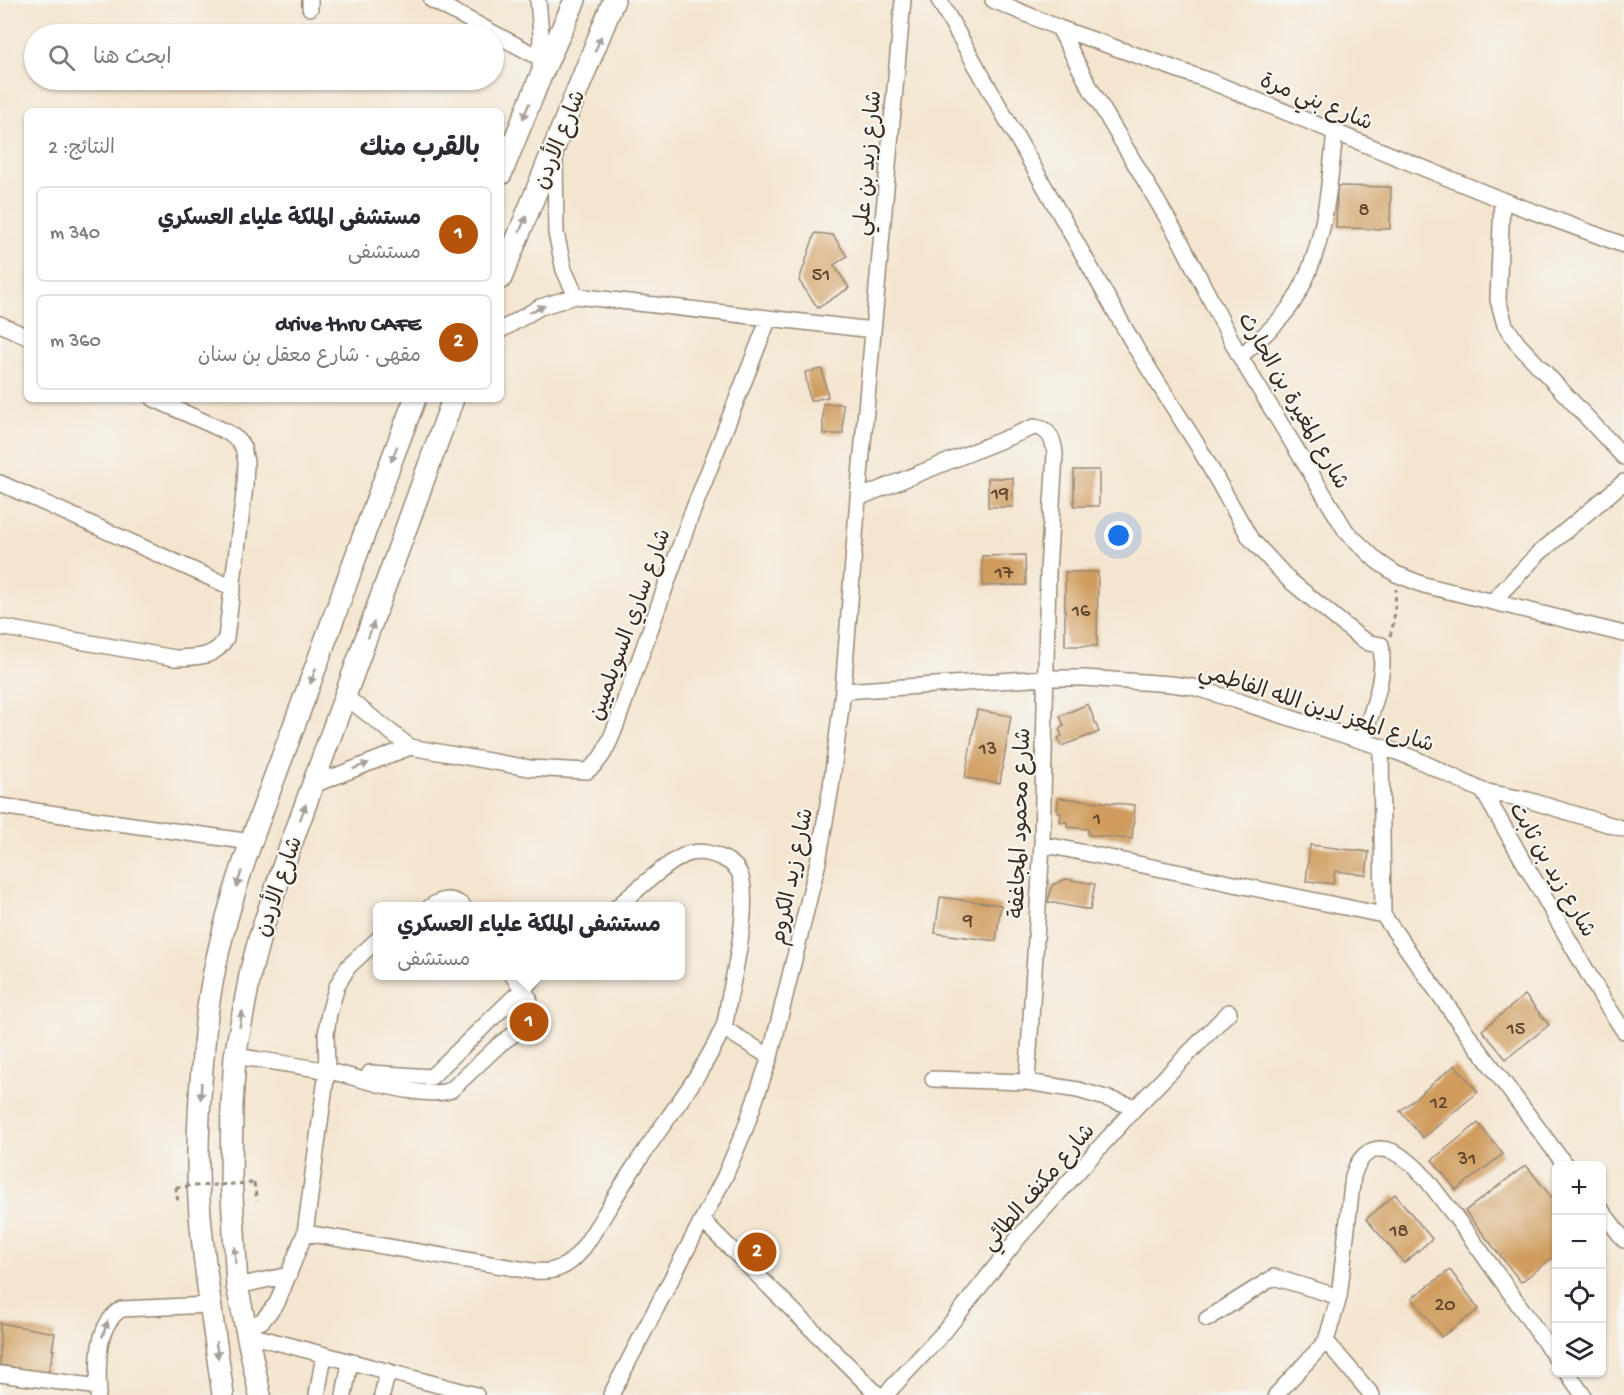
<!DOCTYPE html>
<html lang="ar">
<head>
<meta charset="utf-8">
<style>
  :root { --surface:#fff; --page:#f2f2f3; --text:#2b2b33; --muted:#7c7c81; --line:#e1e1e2; --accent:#b45309 }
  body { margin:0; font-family:"Gochi Hand","Playpen Sans Arabic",sans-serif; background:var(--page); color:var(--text); direction:rtl }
  .controls { position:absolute; right:18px; bottom:18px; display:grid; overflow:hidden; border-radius:9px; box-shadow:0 2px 4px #0004 }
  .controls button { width:54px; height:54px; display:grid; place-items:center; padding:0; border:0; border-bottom:2px solid var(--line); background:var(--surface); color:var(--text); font:30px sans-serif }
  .you { position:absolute; left:1119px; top:536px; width:21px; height:21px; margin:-15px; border:4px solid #fff; border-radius:50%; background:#1a73e8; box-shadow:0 0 0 9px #1a73e833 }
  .badge { display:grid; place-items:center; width:39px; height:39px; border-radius:50%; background:var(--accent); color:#fff; font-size:20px; font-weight:700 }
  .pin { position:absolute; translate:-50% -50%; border:3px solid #fff; box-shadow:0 2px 6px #0006 }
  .popup { position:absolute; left:373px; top:902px; width:312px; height:78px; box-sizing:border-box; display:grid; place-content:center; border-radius:9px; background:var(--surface); filter:drop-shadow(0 2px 4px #0005); font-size:20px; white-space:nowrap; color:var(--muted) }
  .popup b { font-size:22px; color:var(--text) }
  .popup::after { content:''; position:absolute; left:50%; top:100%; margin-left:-12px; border:12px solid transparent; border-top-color:var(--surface) }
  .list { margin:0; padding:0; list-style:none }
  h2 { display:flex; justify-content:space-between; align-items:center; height:78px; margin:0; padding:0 24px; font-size:26px }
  h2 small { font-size:20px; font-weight:400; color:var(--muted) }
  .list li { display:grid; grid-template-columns:39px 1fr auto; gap:18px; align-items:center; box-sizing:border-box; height:96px; margin:0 12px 12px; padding:0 12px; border:2px solid var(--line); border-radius:9px }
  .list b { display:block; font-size:22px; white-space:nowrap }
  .list p { margin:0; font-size:20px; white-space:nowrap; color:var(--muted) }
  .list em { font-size:20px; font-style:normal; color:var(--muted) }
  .icon { flex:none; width:33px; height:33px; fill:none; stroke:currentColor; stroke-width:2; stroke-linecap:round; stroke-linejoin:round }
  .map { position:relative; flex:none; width:1624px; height:1395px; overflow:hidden; direction:ltr }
  .search { position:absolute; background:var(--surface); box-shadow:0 2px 4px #0004; left:24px; top:24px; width:480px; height:66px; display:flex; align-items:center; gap:15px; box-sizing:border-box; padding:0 21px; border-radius:33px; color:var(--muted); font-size:22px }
  .panel { position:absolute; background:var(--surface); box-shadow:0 2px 4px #0004; left:24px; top:108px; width:480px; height:294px; border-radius:9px; direction:rtl }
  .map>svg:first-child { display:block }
  .building { fill:#d09d5e }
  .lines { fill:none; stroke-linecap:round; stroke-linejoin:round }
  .minor-casing { stroke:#988876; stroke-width:18 }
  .highway-casing { stroke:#988876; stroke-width:24 }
  .path { stroke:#988876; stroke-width:3; stroke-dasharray:4.5 4.5; stroke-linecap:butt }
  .minor { stroke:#fff; stroke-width:15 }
  .highway { stroke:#fff; stroke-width:21 }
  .path-bridge { stroke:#988876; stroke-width:3; stroke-dasharray:4.5 4.5; stroke-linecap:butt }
  .oneway { fill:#a79f9a }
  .labels { text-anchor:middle; stroke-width:4.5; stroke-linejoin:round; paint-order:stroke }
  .number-label { font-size:20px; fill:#60472e }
  .street-label { font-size:22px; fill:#3b2a1e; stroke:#f6f6f2 }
</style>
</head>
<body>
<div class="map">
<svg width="1624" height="1395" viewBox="0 0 1624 1395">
  <rect width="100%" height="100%" fill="#f6f6f2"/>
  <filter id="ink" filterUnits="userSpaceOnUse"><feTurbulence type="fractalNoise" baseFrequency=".0167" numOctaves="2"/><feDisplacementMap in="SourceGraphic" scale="12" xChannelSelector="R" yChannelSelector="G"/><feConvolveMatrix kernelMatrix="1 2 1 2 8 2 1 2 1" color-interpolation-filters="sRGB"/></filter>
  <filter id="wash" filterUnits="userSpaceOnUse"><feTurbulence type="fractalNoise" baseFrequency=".008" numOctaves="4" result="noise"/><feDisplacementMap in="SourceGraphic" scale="24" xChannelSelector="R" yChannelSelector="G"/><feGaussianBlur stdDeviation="1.35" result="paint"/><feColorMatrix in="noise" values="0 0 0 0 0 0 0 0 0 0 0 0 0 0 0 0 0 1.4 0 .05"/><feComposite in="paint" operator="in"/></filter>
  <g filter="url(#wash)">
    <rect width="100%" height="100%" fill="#f4e5cf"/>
    <g id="blocks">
      <path class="building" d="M1337,186L1391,187L1390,229L1336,228Z
        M815,233L833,235L847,256L834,265L849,288L818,308L799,281Z
        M822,369L828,397L810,401L805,372Z
        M823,404H843V434H823Z
        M1074,470H1099V506H1074Z
        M988,478H1013V507H988Z
        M1025,555L1026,585L983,586L982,556Z
        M1065,572H1098L1097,646H1065Z
        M1088,704L1099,732L1061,746L1058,738L1062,736L1059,729L1064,726L1060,716Z
        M977,710L1011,716L1000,783L965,778Z
        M1058,798L1135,805L1132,839L1088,835V829L1067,827V822H1060L1061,813L1057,812Z
        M1310,845L1369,852L1366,875L1335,871L1333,884L1306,881Z
        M1066,879L1095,884L1090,910L1048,902L1052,885Z
        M940,897L1001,905L996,941L935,933Z
        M1525,995L1549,1025L1506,1059L1482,1030Z
        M1455,1065L1478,1092L1423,1138L1400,1111Z
        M1478,1123L1503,1154L1456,1190L1432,1160Z
        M1526,1165L1556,1203V1255L1521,1282L1465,1211Z
        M1395,1194L1432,1239L1404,1263L1366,1219Z
        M1450,1270L1479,1309L1441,1337L1412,1298Z
        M0,1323L55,1333L52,1350H54L48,1373L0,1365Z"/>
    </g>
  </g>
  <g filter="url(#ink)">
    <use href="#blocks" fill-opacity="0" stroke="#988876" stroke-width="1.5"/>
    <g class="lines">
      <defs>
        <path id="minor" d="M310,0V8
          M432,0L540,58
          M538,0L541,35L540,66
          M939,0L1137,350L1198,446L1250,538L1289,580L1359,637L1369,643L1381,645C1386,678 1372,710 1362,741
          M993,0L1059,28L1207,80L1502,200L1624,245
          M1059,28L1088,84L1180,240L1240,357L1346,531L1377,561L1396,574L1424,585L1624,634
          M555,152L556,233L564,270L576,296
          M1502,200L1498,300L1505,325L1518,344L1624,457
          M0,324L27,337
          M501,330L540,307L576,296L873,330
          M1240,357C1259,339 1280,323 1294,301C1325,250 1329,189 1335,132
          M0,483L233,588
          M858,498L1034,427C1049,428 1054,440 1055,454L1048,571L1042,844L1027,1082L1078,1090L1136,1107
          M1492,602L1538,554L1624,482
          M0,627L175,658C195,657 215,659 226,638L245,486L246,462L243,447L238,440L227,432L154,399
          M843,691L1046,678H1084L1171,684L1193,687L1216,694L1397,752L1418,760L1483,791L1528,800L1624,829
          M346,697L410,747L529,768L587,771C603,760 608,745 615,728L690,518L769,318
          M1381,747L1383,915L1463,1028L1566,1166
          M313,785L410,747
          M1483,791L1604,1001L1624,1031
          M0,806L251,842
          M1042,844L1383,915
          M431,906C443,899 451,897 463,906
          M723,1028L770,1057
          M235,1056C266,1061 297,1065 328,1071C358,1077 423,1101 451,1090L500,1044L524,1027L530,1020L532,1012L529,998L513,976
          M370,1073L431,1077L536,976
          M933,1079L1027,1082
          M1602,1211L1624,1240
          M702,1220L878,1395
          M305,1233L532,1271C547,1272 558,1271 570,1262C583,1252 591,1235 600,1222C613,1201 625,1180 639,1160C667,1117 701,1077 722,1030C727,1021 727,1009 729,999C736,967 749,907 741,877C736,859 707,850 691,853C672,857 634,893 618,906
          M237,1286L289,1275
          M1207,1319L1274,1277L1339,1297
          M244,1328L262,1321L277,1303L305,1233L327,1071L326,1034L329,1013L337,986L348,967L378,939
          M246,1334L476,1395
          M1326,1341L1372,1395
          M1567,1372L1583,1395
          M0,1374L99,1387
          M98,1395C99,1366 94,1327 121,1309L210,1305
          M317,1395L324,1355
          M344,1395L350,1362
          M382,1395L388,1371
          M611,1395L725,1176L745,1129L770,1057L818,862L831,787L843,691L858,498L903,0
          M885,1395L944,1332L1019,1237L1136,1107L1229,1012
          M1276,1395L1326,1341L1339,1297L1353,1176C1361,1149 1380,1141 1404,1158C1422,1170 1434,1190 1447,1206C1485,1255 1520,1307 1556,1358"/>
        <path id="highway" d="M501,174L539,80L575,0
          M501,278L614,0
          M223,1395C215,1335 205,1275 200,1215C195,1151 200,1086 206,1023C218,916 261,815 298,715C337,610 374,504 415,399
          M260,1395L237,1286L231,1177L232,1104L235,1056L251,970L260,936L285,861L453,399"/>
      </defs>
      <use href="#minor" class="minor-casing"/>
      <use href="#highway" class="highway-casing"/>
      <path class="path" d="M1390,636L1394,621L1396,589
        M254,1183L257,1201
        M176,1187L178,1203"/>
      <use href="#minor" class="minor"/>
      <use href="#highway" class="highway"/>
      <path class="path-bridge" d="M176,1187L254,1183"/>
    </g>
    <defs><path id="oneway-solid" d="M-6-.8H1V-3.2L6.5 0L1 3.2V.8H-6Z" transform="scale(1.5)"/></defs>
    <g class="oneway">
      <use href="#oneway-solid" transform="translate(598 44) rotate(-68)"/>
      <use href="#oneway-solid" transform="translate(526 111) rotate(112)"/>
      <use href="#oneway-solid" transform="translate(523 224) rotate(-67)"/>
      <use href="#oneway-solid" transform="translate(537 309) rotate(-25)"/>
      <use href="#oneway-solid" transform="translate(394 454) rotate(111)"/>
      <use href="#oneway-solid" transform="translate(371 630) rotate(-70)"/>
      <use href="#oneway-solid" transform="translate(313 676) rotate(110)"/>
      <use href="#oneway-solid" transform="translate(361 766) rotate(-21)"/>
      <use href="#oneway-solid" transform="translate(303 812) rotate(-70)"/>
      <use href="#oneway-solid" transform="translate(239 879) rotate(108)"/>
      <use href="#oneway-solid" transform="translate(241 1019) rotate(-80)"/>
      <use href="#oneway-solid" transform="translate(201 1091) rotate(93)"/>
      <use href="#oneway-solid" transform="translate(235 1255) rotate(-93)"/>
      <use href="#oneway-solid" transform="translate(105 1329) rotate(-71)"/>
      <use href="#oneway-solid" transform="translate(217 1350) rotate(82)"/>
    </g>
  </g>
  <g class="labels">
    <g class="number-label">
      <text x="1364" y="215">8</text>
      <text x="821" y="280">51</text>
      <text x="1000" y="499">19</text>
      <text x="1004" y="578">17</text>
      <text x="1081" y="616">16</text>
      <text x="988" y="754">13</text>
      <text x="1097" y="824">1</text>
      <text x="968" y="926">9</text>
      <text x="1516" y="1034">15</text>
      <text x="1439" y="1108">12</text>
      <text x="1467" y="1164">31</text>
      <text x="1399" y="1236">18</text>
      <text x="1445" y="1310">20</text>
    </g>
    <g class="street-label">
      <text transform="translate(1317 100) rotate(22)" y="8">شارع بني مرة</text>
      <text transform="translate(558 139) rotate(-68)" y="8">شارع الأردن</text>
      <text transform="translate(866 163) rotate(-85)" y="8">شارع زيد بن علي</text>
      <text transform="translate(1295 400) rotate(60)" y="8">شارع المغيرة بن الحارث</text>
      <text transform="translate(628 624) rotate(-70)" y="8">شارع ساري السويلميين</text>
      <text transform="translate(1317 706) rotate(18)" y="8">شارع المعز لدين الله الفاطمي</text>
      <text transform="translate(1018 823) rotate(-88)" y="8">شارع محمود المجاغفة</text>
      <text transform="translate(1554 869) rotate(60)" y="8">شارع زيد بن ثابت</text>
      <text transform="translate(790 876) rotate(-78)" y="8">شارع زيد الكروم</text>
      <text transform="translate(277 886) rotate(-71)" y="8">شارع الأردن</text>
      <text transform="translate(1037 1186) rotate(-49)" y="8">شارع مكنف الطائي</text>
    </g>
  </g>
</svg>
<div class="controls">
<button>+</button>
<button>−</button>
<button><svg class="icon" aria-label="locate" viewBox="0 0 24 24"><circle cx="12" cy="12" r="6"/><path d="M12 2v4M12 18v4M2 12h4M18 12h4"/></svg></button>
<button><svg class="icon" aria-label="layers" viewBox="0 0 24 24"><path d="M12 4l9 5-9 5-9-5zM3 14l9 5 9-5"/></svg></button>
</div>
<div class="you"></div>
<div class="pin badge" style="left:529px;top:1022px">1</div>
<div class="popup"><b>مستشفى الملكة علياء العسكري</b>مستشفى</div>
<div class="pin badge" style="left:757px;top:1252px">2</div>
<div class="search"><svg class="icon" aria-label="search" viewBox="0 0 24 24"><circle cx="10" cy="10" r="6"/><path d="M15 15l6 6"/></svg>ابحث هنا</div>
<section class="panel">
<h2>بالقرب منك<small>النتائج: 2</small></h2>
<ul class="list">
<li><span class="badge">1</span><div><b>مستشفى الملكة علياء العسكري</b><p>مستشفى</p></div><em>340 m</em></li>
<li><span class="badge">2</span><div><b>drive thru CAFE</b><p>مقهى · شارع معقل بن سنان</p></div><em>360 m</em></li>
</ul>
</section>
</div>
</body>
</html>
